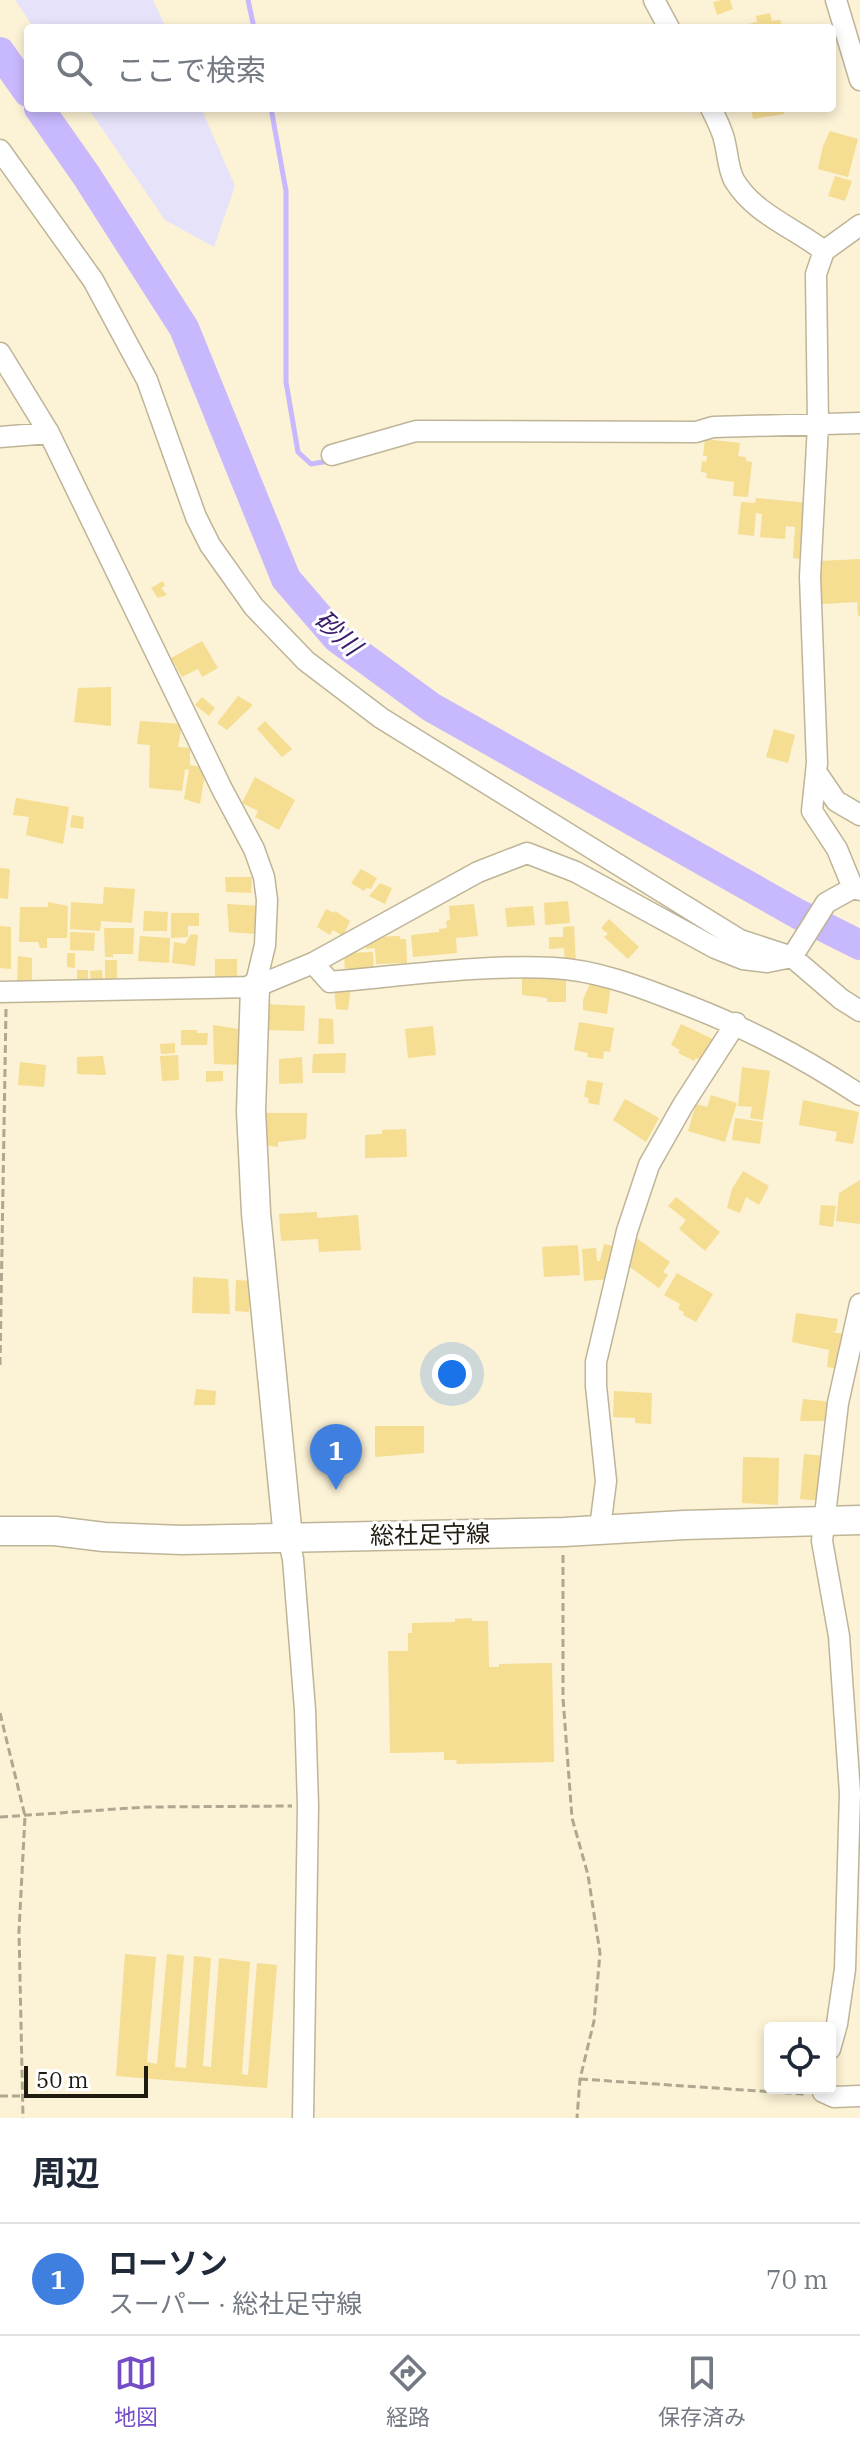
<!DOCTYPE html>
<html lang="ja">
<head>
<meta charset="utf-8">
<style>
  :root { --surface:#fff; --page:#f2f2f3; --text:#1f2937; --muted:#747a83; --line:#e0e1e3; --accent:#744dc6 }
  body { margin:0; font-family:"IBM Plex Serif","Noto Sans JP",serif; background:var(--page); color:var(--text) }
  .controls { position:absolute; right:24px; bottom:24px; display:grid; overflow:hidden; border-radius:8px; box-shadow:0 4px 12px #0003 }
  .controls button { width:72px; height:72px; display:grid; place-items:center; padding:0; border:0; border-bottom:2px solid var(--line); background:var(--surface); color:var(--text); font:40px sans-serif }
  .scale { position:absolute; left:24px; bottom:20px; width:124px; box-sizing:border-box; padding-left:8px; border:4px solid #1f1b10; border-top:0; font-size:22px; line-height:28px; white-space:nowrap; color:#1f1b10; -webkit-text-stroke:6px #fff; paint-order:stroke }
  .you { position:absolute; left:452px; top:1374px; width:28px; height:28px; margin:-20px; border:6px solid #fff; border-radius:50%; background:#1a73e8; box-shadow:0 0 0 12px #1a73e833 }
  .badge { display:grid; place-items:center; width:52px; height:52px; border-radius:50%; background:var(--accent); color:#fff; font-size:26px; font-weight:700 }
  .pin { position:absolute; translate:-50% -66px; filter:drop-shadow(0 2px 4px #0008) }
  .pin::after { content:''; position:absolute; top:42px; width:28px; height:24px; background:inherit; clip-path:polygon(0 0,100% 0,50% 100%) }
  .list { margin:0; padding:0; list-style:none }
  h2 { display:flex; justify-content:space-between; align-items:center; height:104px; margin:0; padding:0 32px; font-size:34px }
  h2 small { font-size:26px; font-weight:400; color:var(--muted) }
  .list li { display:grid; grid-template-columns:52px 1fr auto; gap:24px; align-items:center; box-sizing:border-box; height:112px; padding:0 32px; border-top:2px solid var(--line) }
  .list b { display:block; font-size:30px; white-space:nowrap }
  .list p { margin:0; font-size:26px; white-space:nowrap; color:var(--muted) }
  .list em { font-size:26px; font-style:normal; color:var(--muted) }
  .icon { flex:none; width:44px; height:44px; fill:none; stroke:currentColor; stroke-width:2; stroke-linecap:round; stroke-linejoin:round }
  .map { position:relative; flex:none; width:860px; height:2118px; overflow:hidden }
  .search { position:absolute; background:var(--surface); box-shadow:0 4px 12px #0003; left:24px; right:24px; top:24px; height:88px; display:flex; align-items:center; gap:20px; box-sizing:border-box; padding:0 28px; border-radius:8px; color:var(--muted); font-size:30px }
  .sheet { height:216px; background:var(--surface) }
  nav { display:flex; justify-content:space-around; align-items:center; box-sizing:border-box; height:112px; border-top:2px solid var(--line); background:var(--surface); font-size:22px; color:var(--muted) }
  nav a { display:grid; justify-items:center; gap:4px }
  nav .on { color:var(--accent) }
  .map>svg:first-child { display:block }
  .green { fill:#e6e2fa }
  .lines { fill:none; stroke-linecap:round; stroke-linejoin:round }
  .stream { stroke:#c8b8fd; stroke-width:5 }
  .river { stroke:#c8b8fd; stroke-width:30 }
  .building { fill:#f5dd92 }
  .street-casing { stroke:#beb498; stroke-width:23 }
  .secondary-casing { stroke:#beb498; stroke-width:31 }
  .path { stroke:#afa790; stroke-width:3; stroke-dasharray:8 4; stroke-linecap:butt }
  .street { stroke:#fff; stroke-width:20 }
  .secondary { stroke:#fff; stroke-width:28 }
  .labels { text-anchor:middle; stroke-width:6; stroke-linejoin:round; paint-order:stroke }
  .street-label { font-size:24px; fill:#1f1b10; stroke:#fff }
  .water-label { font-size:26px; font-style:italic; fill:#381b69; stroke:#fff }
</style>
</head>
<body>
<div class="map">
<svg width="860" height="2118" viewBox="0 0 860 2118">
  <rect width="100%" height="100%" fill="#fcf2d5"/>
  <path class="green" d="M15,0H153L166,28H34Z
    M88,108H201L235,186L214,247L165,220Z"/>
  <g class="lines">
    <path class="stream" d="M248,0L254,28
      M271,108L286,191V382L298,452L311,464L329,461"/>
    <path class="river" d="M0,52L28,92
      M39,108L86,175L184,328L286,579L337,638L431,707L798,914L860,945"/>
  </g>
  <path class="building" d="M722,0H730L733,9L717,15L713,2Z
    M770,13L772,21L780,20L783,28H744L743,25L757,22L756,16Z
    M751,108H784V114L753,119Z
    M830,131L858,139L848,177L818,169L823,146Z
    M835,176L852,181L845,201L828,196Z
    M705,439L740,443L738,456L746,457V461L752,462L748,497L733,496L734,482L706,478L707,473L701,472L702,461L706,462L707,456H703Z
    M756,498L808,503L803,559L793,558L795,527L786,526L785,539L760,537L762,514L756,513L754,536L738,534L741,502L755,503Z
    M860,559V616H858L857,602L822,604L819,561Z
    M163,581L165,586L161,588L167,595L158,598L151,588Z
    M202,641L218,668L202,677L198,669L182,677L171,658Z
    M111,687V726L74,722L78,688Z
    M238,696L253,705L227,730L217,723Z
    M202,697L215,708L209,716L195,705Z
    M140,721L182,724L178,747L190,748V765L206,768L200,804L184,799L189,770L185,769L182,791L149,788L150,745L137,744Z
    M265,721L292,749L282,757L257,729Z
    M774,729L795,735L788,763L766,757Z
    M255,777L295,800L279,830L255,817L258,811L242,803Z
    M16,798L69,807L63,844L26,835L29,817L13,815Z
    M72,815L84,817L83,829L70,827Z
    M0,868L10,869L8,899L0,898Z
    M361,869L377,878L371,889L366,888L364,891L351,883Z
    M225,877H252L251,893L226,892Z
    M380,883L392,888L385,904L369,896Z
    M104,887L135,889L132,923L101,921L100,931L70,929L71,902L103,904Z
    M568,901L570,923L545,925L544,903Z
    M48,902L68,906L67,938H47V948H40L38,942H19L20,907H48Z
    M227,904L259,906L257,934L229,932Z
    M474,904L478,936L456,938L457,953L413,957L411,935L439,932V929L447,928L446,921L450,920L449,906Z
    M533,906L535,925L507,927L505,908Z
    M326,909L334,913L335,911L350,921L343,936L333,930L330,935L317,927Z
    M144,911L168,912L167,931H143Z
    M171,913H199V926H188V937L171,938Z
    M609,919L639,947L628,959L604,937L608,934L601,928Z
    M0,926L11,927V969L0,968Z
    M574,926L576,964L565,965L564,948L549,949V937H563V927Z
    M104,928H134L133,954H113V957H105Z
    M70,932L95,933L94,951L70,950Z
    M191,934L198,935L195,966L172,963L174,942L185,944Z
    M140,936L170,938L169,963L138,961Z
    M400,936V939H406L407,963L376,964L375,948L366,949V941H375V937Z
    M373,952L374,971L345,972L344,953Z
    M67,953H75V968L67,967Z
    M18,956L32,958V985H17Z
    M215,959H237V978H215Z
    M105,960H117V980H105Z
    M77,970H88V982H77Z
    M102,970L103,982H91L90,971Z
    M522,977H566V1002H547V998L522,995Z
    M591,981L611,985L607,1014L583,1010V1000Z
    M351,986L348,1010L336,1009L334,987Z
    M266,1004L305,1006L304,1031L267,1030Z
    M319,1018L333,1019L334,1044H318Z
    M579,1022L614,1028L610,1052L604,1051L603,1059L587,1057L588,1053L574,1050Z
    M681,1024L715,1040L704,1061L696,1058L694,1061L678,1053L680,1050L671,1045Z
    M213,1025L245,1030L244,1065L214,1064Z
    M433,1026L436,1055L408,1058L405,1029Z
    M181,1030H197V1033H208L207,1045H181Z
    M175,1043V1053L161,1054L160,1044Z
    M346,1053L345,1073H312L313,1054Z
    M178,1055L179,1080L162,1081L160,1056Z
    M103,1056L106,1075L77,1074V1057Z
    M302,1057L303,1083L279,1084V1059Z
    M20,1062L46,1065L44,1087L18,1085Z
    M742,1067L770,1071L763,1120L750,1118L752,1107L738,1106Z
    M206,1071H223V1081L206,1082Z
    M587,1080L603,1083L599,1105L588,1103L589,1098L584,1097Z
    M711,1095L737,1103L725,1142L688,1131L696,1104L707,1107Z
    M625,1099L659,1118L646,1142L613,1120Z
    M803,1100L859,1112L853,1144L835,1141L837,1132L799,1125Z
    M263,1113H307L306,1139L278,1142V1147L263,1145Z
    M735,1118L763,1122L760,1144L732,1140Z
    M406,1129L407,1157L365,1158V1135L382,1134V1130Z
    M743,1171L769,1186L759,1205L746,1197L740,1213L727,1208L732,1189Z
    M860,1180V1224L836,1221L839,1193Z
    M676,1197L720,1232L705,1251L679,1229L686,1220L668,1206Z
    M821,1205L836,1206L833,1227L819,1225Z
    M317,1212V1218L358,1215L361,1250L319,1252L318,1239L281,1241L279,1214Z
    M635,1237L670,1262L663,1272L668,1275L659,1288L620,1260Z
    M604,1244L620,1248L612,1279L584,1281L582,1249L596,1248L597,1261H600Z
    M578,1245L580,1275L544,1277L542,1247Z
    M677,1273L713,1294L696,1322L683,1315L684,1312L678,1309L680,1304L664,1295Z
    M193,1277L228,1279L230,1314L192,1313Z
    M236,1280L251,1281L249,1312L235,1311Z
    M796,1313L838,1319L836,1331L832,1332L849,1335L844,1370L827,1367L829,1350L792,1342Z
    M196,1389L216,1391L215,1405H194Z
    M614,1391L652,1393L651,1424L635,1423V1418L613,1417Z
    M803,1399L831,1402L829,1421H800Z
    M375,1426H424V1453L375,1457Z
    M804,1454L825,1456L821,1501L800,1499Z
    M743,1457L779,1458L778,1505L742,1503Z
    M472,1618V1621H488L489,1667H499V1664L552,1663L554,1762L457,1764L456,1760H444V1752L390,1753L388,1651H408V1633H412V1623L455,1622V1619Z
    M125,1954L156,1957L147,2062L157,2064L167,1954L184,1956L175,2067L186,2068L194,1956L211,1958L203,2066L211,2067L219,1958L250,1962L242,2074L248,2075L257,1963L277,1965L267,2088L116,2076Z"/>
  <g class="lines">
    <defs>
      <path id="street" d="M654,0L669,28
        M836,0L860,80
        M711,108C716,119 723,131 725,143C728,156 728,168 734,180C754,214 795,228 824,251
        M0,150L93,280L147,380L196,517L210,545L254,607L306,661L381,718L740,940L792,957L841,999L860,1011
        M0,353L49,433L222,789L254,849L264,877L267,900L265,945L255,987
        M0,437L49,433
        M332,455L416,431L696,432L713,427L860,423
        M817,773L836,801L860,815
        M853,888L837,849L812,811L817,763L810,577L818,425L816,274L824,251L860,225
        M313,963L330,982C401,976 484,964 554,968C594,970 635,985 671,999C741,1025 798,1054 860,1095
        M0,992L255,987L313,963L478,872L527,853L576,872L715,948L743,959L767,962L792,957L826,903L853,888L860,890
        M600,1528L606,1481L596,1386V1362L627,1231L649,1165L683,1105L736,1023
        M288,1538L293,1559L305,1710L308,1806L303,2118
        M830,2049L837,2024L845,1969L850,1793L839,1636L822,1541L838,1403L860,1304
        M822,2088L823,2092L834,2097L860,2096"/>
      <path id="secondary" d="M255,987L251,1111L256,1213L288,1538
        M0,1531H55L104,1537L182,1540L564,1532L684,1525L860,1520"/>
    </defs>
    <use href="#street" class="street-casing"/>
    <use href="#secondary" class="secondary-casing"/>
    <path class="path" d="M0,1365L6,1009
      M563,1555V1698L572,1818L588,1875L600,1953L594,2021L580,2079L577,2118
      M0,1713L25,1816L19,1931L23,2118
      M0,1817L146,1807L292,1806
      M580,2079L804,2094
      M0,2096H24"/>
    <use href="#street" class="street"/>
    <use href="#secondary" class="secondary"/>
  </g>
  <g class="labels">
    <g class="street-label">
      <text transform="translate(430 1535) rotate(-1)" y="8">総社足守線</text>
    </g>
    <g class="water-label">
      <text transform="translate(338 633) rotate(43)" y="9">砂川</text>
    </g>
  </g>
</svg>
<div class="controls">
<button><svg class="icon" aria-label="locate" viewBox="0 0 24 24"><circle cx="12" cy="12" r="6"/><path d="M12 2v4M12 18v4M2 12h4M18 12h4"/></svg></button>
</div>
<div class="scale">50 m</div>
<div class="you"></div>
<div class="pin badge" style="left:336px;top:1490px;background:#3f7fe0">1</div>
<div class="search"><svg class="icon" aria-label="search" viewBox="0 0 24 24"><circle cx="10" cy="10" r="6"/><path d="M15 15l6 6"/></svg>ここで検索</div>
</div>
<section class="sheet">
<h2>周辺<small></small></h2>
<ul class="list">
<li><span class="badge" style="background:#3f7fe0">1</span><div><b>ローソン</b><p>スーパー · 総社足守線</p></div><em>70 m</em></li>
</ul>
</section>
<nav>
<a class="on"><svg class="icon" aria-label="map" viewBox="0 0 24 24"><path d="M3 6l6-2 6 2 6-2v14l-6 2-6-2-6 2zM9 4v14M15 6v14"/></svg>地図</a>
<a><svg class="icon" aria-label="directions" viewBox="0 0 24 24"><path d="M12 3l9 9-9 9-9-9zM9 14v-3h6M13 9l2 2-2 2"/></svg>経路</a>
<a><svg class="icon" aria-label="saved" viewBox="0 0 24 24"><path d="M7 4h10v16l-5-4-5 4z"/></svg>保存済み</a>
</nav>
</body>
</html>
